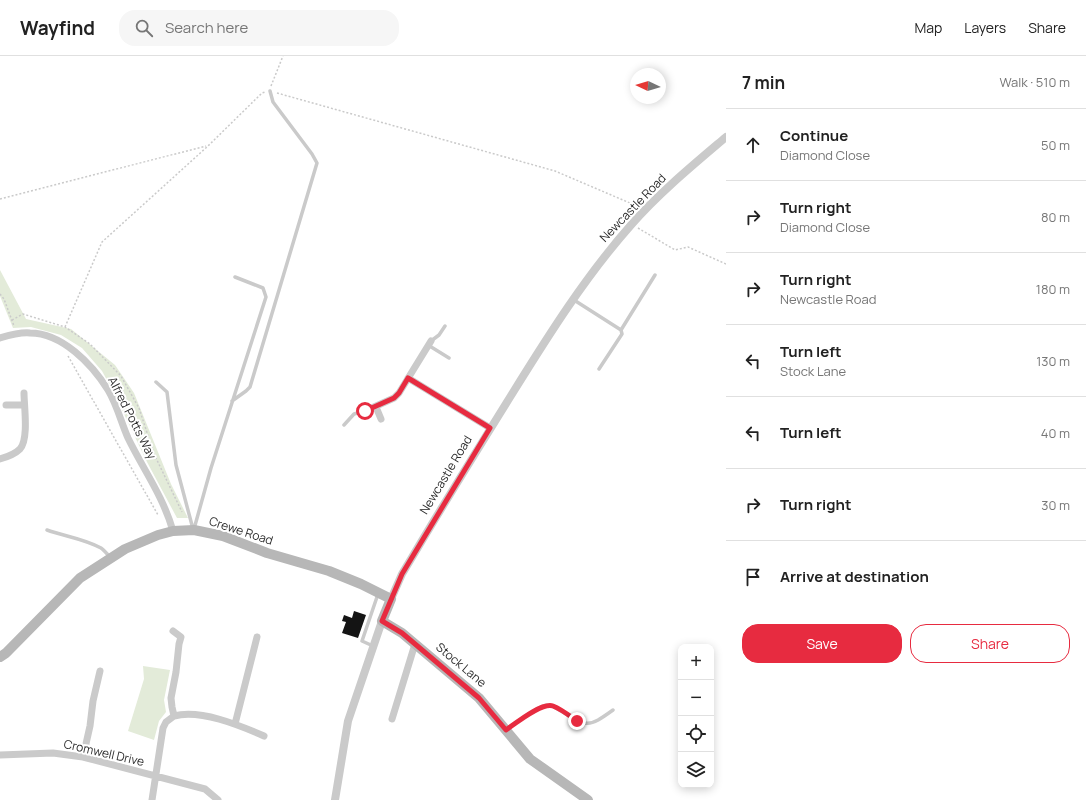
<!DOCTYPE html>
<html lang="en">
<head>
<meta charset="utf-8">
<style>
  :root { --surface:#fff; --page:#f6f6f6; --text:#222; --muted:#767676; --line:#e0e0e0; --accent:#e72b40 }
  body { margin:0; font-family:Manrope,sans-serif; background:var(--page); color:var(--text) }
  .controls { position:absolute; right:12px; bottom:12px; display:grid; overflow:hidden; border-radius:8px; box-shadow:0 2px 10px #0003 }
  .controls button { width:36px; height:36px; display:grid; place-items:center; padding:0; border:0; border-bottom:1px solid var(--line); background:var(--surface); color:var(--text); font:20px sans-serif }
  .compass { position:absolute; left:630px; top:12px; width:36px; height:36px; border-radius:50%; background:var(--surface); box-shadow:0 2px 10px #0003; rotate:274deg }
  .stop { position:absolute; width:12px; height:12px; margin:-9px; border:3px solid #e72b40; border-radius:50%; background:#fff }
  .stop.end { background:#e72b40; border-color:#fff; box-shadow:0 1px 4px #0008 }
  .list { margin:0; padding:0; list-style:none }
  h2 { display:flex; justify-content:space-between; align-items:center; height:52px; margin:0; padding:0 16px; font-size:17px }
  h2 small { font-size:13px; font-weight:400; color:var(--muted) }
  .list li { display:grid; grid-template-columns:26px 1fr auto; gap:12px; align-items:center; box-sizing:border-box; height:72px; padding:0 16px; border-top:1px solid var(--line) }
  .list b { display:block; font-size:15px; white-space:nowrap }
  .list p { margin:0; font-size:13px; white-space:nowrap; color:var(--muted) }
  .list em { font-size:13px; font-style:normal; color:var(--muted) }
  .actions { display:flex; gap:8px; padding:12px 16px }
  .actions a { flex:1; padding:9px 0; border:1px solid var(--accent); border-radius:16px; text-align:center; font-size:14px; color:var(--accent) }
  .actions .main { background:var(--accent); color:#fff }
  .icon { flex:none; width:22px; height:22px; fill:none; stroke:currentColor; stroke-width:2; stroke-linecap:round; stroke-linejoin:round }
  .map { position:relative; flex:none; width:726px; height:744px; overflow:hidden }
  header { display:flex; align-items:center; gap:24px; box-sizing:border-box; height:56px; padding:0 20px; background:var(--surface); border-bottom:1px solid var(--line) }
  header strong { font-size:19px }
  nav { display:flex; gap:22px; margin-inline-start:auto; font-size:14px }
  .search { width:280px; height:36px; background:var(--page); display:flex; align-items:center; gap:10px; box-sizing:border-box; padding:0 14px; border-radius:16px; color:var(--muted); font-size:15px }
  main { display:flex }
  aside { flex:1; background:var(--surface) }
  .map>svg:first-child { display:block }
  .green { fill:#e3ebd9 }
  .building { fill:#141414 }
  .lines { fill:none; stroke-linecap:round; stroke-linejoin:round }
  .path { stroke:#cacaca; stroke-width:1.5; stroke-dasharray:2 2; stroke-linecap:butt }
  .service { stroke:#cacaca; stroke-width:3.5 }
  .minor { stroke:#cacaca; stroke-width:7 }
  .tertiary { stroke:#cacaca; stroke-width:8 }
  .secondary { stroke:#b7b7b7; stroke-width:10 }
  .route { stroke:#e72b40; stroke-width:5 }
  .labels { text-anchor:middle; stroke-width:4; stroke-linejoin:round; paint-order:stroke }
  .street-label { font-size:12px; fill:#2d2d2d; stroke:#fff }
</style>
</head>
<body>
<header>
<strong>Wayfind</strong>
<div class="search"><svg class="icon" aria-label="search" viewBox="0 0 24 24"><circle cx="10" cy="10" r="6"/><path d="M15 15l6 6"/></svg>Search here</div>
<nav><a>Map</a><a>Layers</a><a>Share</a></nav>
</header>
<main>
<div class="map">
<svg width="726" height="744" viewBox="0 0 726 744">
  <rect width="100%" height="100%" fill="#fff"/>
  <path class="green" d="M0,214L26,263L71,273L115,309L134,337L171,428L188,462H177L147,406L113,335L102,315L82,292L61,279L31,271L13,272L0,240Z
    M143,610L170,614L164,644L166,656L159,665L154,684L128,675L144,623Z"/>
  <path class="building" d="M354,555L366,559L358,582L342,577L346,566L342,565L344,559L352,562Z"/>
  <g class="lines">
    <path class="path" d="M271,30L283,0
      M277,37L555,115L637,150
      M0,143L206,90
      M638,172L675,194L688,191L726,208
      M0,238L4,243L14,270
      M12,264L23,258L65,271L90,288L121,320L139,352L154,398L182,456
      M65,271L102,186L208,90L262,37L265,36
      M68,300L158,459"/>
    <path class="service" d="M574,244L621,274L622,278L599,313
      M621,274L655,219
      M431,285L439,279L445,270
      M428,289L449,302
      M156,326L167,336L176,409L193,473
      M232,345L246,335L250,331L317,107L312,98L273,46L270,35
      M344,369L354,358L365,355
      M194,473L211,412L266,241L263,232L235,221
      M47,474C64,480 85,483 101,492C104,494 107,498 110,501
      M373,590L362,585L378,538
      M507,673C515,668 539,649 547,649C552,649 556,652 561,655C587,671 588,672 613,654"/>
    <path class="minor" d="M0,282C10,279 20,276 30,277C62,277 92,308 108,334C117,349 121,366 128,382C143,413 163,440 173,475
      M408,322L490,372
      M6,349H24
      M376,351L381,363
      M365,355L394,342L399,337L431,285
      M0,403C7,401 15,398 20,393C29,383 24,350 24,337
      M173,575L181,581L179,588L176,616L171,642L172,651L174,660C200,653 239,669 264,680
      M392,663L415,588
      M235,668L257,581
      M0,699L53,697L83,701L205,733L218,744
      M83,701L90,670L93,645L100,615
      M152,744L163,672L166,666L174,660"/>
    <path class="tertiary" d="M391,543L402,518L414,498C446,444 479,391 512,338C548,280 585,221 631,169C659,137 693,109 726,81
      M335,744L348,665L382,565"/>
    <path class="secondary" d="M0,601L6,597L80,522L125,493L158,479L173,475L194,474L223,480L267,497L329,515L361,528L391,543L382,565L402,577L479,642L530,703L588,744"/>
  </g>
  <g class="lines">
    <path class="route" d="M365,355L394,342L399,337L408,322L490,372L402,518L382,565L402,577L479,642L506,674C516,667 542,646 553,650C561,653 570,660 577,665"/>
  </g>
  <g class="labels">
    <g class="street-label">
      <text transform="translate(633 152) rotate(-46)" y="4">Newcastle Road</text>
      <text transform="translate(132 362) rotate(63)" y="4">Alfred Potts Way</text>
      <text transform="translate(446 419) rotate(-59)" y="4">Newcastle Road</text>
      <text transform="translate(241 475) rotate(18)" y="4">Crewe Road</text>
      <text transform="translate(461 609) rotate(40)" y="4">Stock Lane</text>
      <text transform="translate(104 697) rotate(13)" y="4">Cromwell Drive</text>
    </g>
  </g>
</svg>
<div class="controls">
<button>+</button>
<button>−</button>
<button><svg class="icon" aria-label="locate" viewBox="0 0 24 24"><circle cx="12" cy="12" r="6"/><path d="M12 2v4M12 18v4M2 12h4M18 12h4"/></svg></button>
<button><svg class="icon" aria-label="layers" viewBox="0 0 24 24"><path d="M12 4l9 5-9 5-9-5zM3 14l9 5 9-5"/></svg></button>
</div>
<svg class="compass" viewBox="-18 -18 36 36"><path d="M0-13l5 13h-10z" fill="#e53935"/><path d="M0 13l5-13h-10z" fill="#767676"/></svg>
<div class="stop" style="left:365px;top:355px"></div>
<div class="stop end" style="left:577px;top:665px"></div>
</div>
<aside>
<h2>7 min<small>Walk · 510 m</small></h2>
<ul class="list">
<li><svg class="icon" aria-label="ahead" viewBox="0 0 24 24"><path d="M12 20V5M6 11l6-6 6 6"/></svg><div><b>Continue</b><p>Diamond Close</p></div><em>50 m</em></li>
<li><svg class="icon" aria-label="right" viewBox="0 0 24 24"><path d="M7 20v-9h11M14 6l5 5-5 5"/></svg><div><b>Turn right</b><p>Diamond Close</p></div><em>80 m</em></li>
<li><svg class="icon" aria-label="right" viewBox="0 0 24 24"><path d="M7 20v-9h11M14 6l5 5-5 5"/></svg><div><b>Turn right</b><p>Newcastle Road</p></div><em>180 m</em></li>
<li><svg class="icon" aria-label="left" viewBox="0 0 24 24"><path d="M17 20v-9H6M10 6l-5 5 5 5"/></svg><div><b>Turn left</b><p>Stock Lane</p></div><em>130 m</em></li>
<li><svg class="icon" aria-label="left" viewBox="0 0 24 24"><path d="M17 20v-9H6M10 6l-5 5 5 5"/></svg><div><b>Turn left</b></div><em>40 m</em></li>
<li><svg class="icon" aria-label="right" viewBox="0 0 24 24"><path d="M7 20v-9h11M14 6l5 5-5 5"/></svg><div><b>Turn right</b></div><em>30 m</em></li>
<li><svg class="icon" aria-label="arrive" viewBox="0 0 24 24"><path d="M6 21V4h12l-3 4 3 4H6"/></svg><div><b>Arrive at destination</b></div></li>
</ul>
<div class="actions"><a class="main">Save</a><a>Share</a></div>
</aside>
</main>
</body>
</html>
